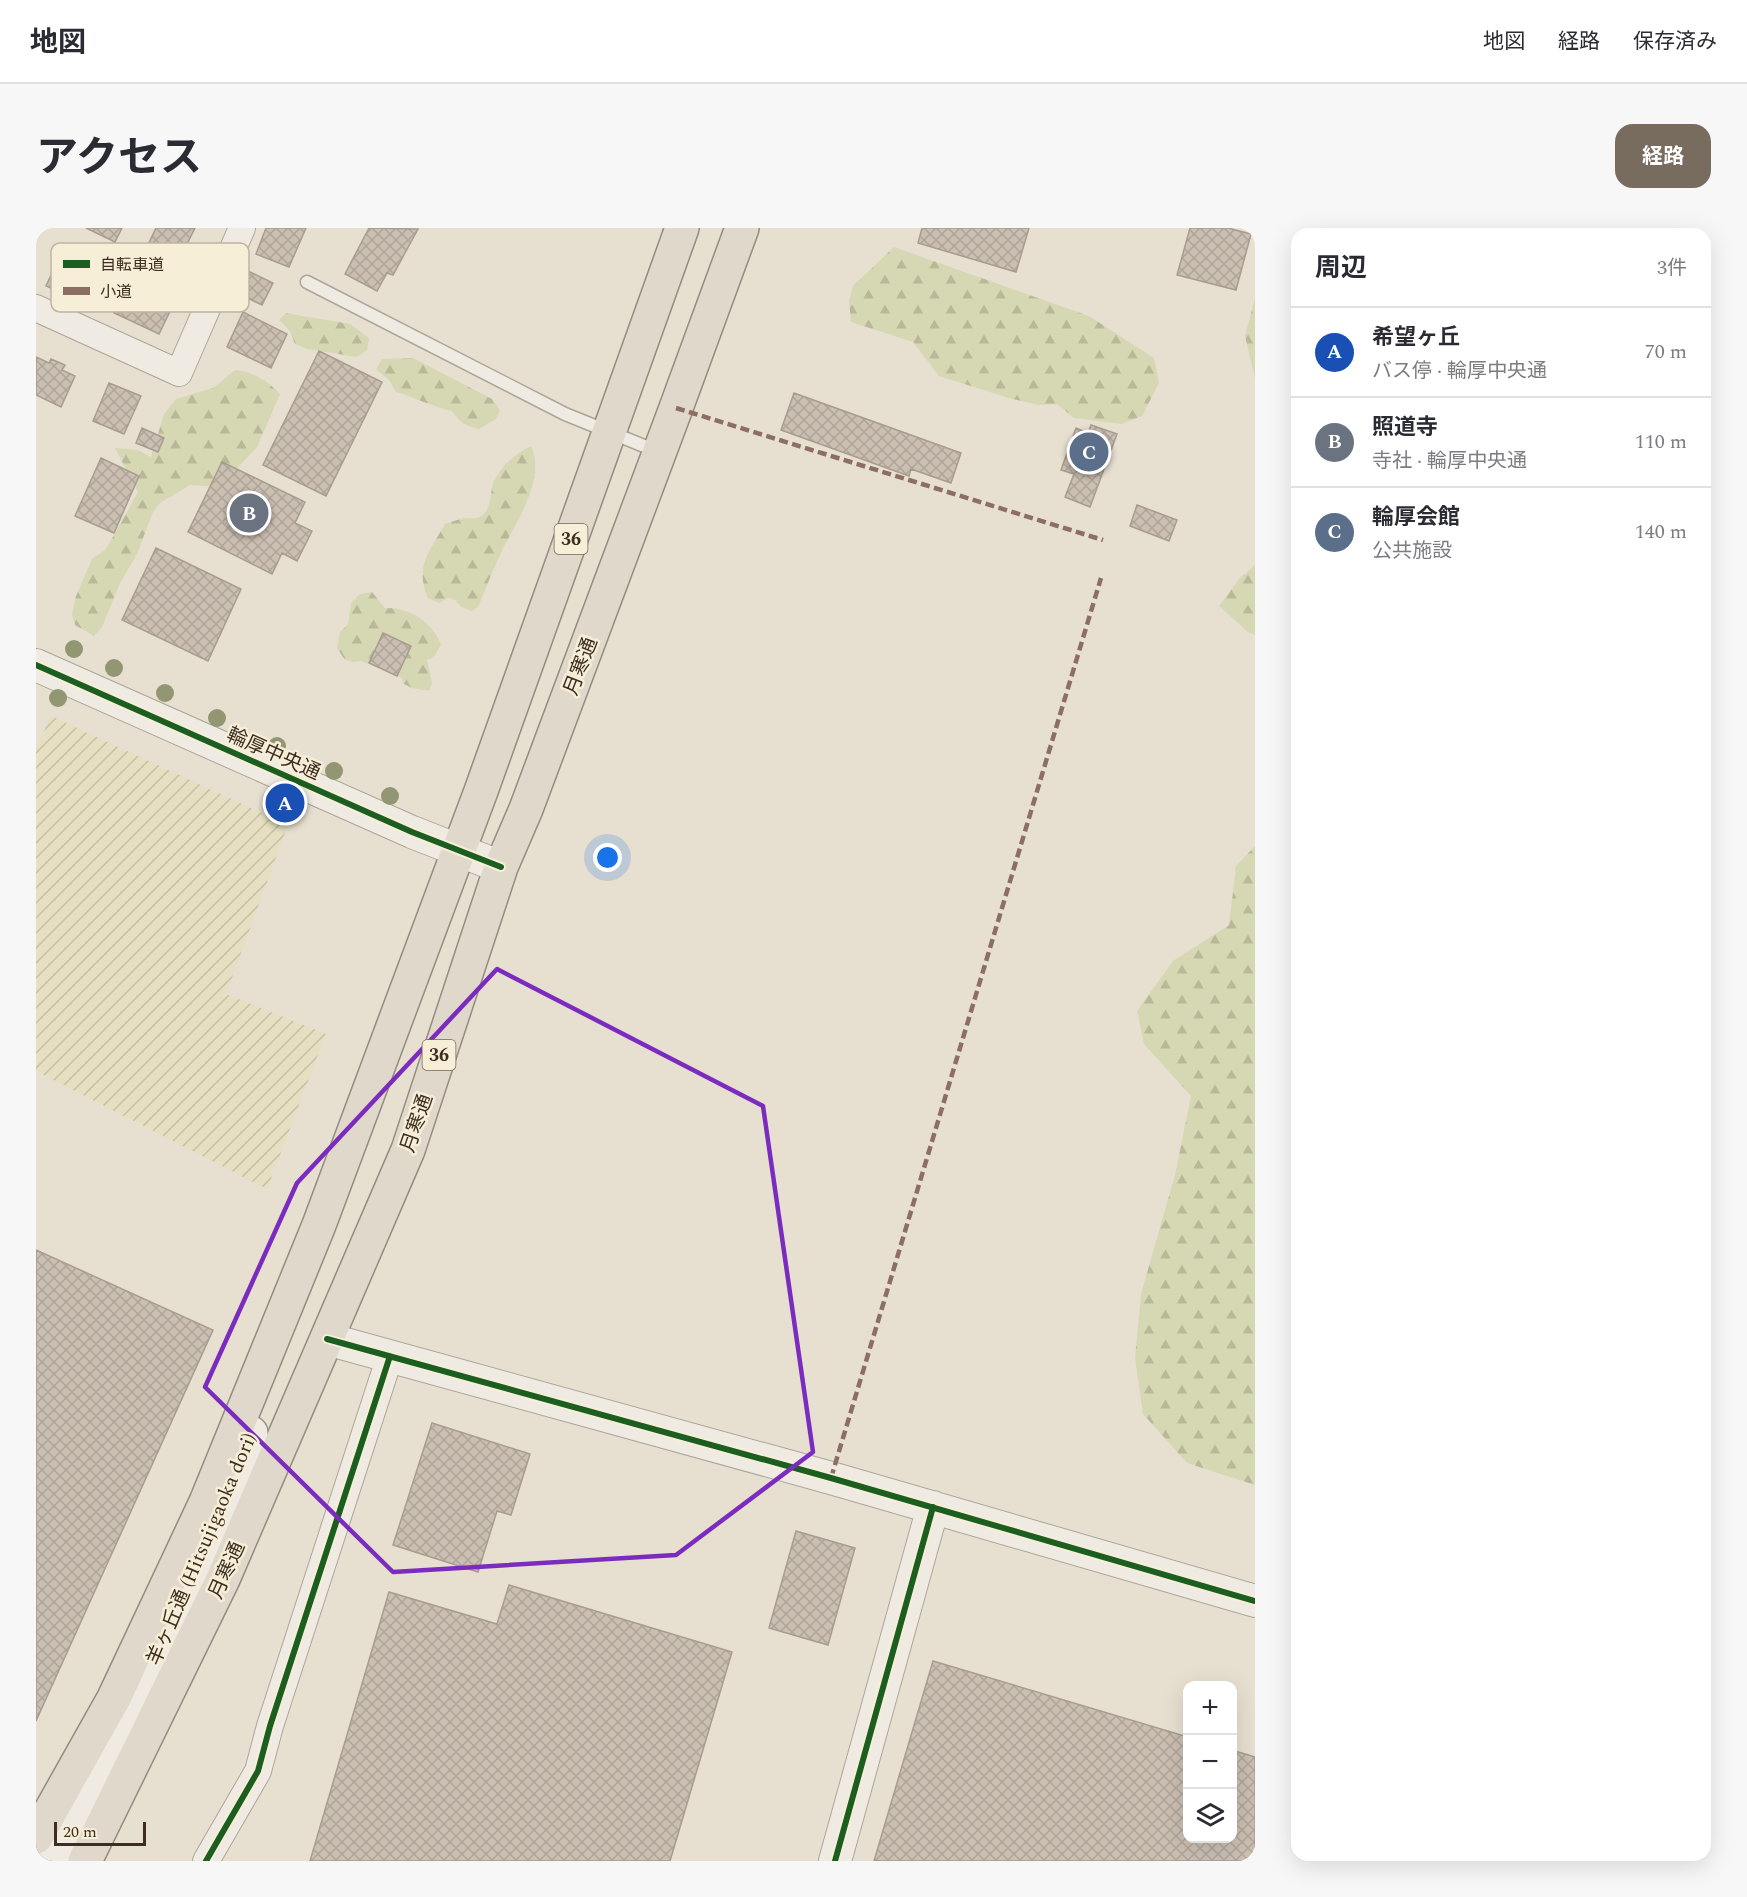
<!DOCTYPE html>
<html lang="ja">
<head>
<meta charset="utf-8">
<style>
  :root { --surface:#fff; --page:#f7f7f7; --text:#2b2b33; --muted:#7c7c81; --line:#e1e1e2; --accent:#786c5e }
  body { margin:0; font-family:Spectral,"Noto Sans JP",serif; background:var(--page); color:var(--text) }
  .controls { position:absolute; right:18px; bottom:18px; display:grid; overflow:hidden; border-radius:12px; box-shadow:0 6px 24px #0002 }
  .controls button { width:54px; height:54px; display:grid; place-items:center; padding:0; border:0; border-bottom:2px solid var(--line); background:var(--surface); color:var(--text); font:30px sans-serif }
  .scale { position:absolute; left:18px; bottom:15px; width:92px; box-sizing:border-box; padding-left:6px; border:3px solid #3d2e20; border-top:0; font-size:16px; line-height:21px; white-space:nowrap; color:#3d2e20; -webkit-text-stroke:4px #f7eed8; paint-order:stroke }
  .you { position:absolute; left:572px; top:630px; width:21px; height:21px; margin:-15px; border:4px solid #fff; border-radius:50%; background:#1a73e8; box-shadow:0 0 0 9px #1a73e833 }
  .badge { display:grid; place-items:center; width:39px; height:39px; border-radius:50%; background:var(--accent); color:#fff; font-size:20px; font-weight:700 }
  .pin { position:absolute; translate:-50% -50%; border:3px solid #fff; box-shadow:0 2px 6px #0006 }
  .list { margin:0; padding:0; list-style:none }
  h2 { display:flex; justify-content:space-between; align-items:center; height:78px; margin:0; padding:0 24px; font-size:26px }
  h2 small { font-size:20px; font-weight:400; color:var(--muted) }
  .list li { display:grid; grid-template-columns:39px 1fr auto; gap:18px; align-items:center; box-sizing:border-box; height:90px; padding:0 24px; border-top:2px solid var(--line) }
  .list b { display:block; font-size:22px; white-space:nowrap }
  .list p { margin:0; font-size:20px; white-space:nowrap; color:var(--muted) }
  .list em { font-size:20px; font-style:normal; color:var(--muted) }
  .icon { flex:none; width:33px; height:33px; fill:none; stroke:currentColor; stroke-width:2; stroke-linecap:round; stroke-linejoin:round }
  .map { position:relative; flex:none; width:1219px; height:1633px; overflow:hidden; border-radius:18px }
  header { display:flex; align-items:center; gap:36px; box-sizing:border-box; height:84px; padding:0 30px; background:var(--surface); border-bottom:2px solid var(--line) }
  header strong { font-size:28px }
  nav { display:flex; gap:33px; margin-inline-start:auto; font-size:21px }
  .intro { display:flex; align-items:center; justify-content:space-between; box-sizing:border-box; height:144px; padding:0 36px }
  h1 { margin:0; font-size:42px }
  .button { padding:15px 27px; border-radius:18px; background:var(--accent); color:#fff; font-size:21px; font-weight:700 }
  main { display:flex; gap:36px; padding:0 36px }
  aside { flex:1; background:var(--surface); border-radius:18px; box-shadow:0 6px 24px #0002 }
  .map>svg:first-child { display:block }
  .farmland { fill:url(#farmland-furrows) }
  .forest { fill:url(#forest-firs) }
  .building { fill:url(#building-cross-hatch); stroke:#a89c90; stroke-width:1.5 }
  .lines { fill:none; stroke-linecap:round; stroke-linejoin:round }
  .service-casing { stroke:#ada599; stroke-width:15 }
  .minor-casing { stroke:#ada599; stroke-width:28 }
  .tertiary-casing { stroke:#ada599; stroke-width:34 }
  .secondary-casing { stroke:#9c958a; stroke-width:36 }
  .trunk-casing { stroke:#928b80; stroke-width:36 }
  .service { stroke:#efebe3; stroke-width:12 }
  .minor { stroke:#efebe3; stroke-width:26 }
  .tertiary { stroke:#efebe3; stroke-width:32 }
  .secondary { stroke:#efebe3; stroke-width:33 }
  .trunk { stroke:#e0d9cb; stroke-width:33 }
  .quiet { stroke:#8d6e63; stroke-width:4.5; stroke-dasharray:9 4.5; stroke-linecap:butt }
  .cycleway-casing { stroke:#f7eed8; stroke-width:10 }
  .cycleway { stroke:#1b5e20; stroke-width:6 }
  .tree { fill:#929673 }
  .marked { fill:none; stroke:#7b2cbf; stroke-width:4.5; stroke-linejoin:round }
  .labels { text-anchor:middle; stroke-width:5; stroke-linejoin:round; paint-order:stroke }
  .shield { fill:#f7eed8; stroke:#756857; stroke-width:1.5 }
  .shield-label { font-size:18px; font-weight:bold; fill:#3d2e20 }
  .street-label { font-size:20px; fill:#3d2e20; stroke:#f7eed8 }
  .key { fill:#f7eed8; stroke:#bfb4a1; stroke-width:1.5 }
  .key-label { font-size:16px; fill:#3d2e20 }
</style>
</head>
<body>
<header>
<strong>地図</strong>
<nav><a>地図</a><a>経路</a><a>保存済み</a></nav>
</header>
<div class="intro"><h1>アクセス</h1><a class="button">経路</a></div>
<main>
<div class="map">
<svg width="1219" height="1633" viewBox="0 0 1219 1633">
  <defs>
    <pattern id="farmland-furrows" width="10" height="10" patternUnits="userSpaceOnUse" patternTransform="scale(1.5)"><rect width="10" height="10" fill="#e6dfc2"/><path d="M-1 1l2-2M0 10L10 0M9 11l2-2" fill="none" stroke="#c6c0a6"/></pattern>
    <pattern id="forest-firs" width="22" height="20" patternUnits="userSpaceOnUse" patternTransform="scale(1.5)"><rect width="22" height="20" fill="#d6d7b3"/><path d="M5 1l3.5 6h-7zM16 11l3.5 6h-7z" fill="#b9b99a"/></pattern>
    <pattern id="building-cross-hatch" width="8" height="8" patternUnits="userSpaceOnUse" patternTransform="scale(1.5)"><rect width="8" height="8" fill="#cbbfb2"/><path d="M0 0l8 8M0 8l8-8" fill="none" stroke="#afa499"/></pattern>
  </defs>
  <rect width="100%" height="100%" fill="#e7e0d1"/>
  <path class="farmland" d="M15,488L252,597L190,766L290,806L231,961L0,843V520Z"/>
  <path class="forest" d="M858,19L1053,88L1118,130L1123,155L1106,188L1086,196L1038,190L1021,176L1002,177L973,170L903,148L877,114L815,94L813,73L817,58Z
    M1219,70V151L1209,108Z
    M250,85L314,96L333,110L331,122L321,129L271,121L259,116L254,103L243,92Z
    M377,130L456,171L464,182L460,191L443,201C430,198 423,194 416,183C396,179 379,169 360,164L353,152L340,141L346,131Z
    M199,142C218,144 230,152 244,166L221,219L184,259L154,257L124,275L117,284L101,326L84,355L66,399L58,408L39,397L36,386L40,368L56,331L70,321L102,264L79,220L102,222L115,229L128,186L140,171L177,160Z
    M495,218C511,251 478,297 464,327C456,344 449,362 442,379L436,383L425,379L419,372L412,370L403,375L392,370C378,339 394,323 409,296C415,294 421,292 427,290C432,290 437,291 441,290C457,285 453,264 458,253C466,237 479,226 495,218Z
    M1219,337V407L1212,404L1183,378L1203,351Z
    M336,364L349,380C373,379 397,394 405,417L398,429L391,432L396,455L393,463L376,460L368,456L366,450L325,433L318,434L309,432L301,420L304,404L312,396L315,375L324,366Z
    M1219,618V1257L1151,1235L1107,1186L1099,1130L1105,1066L1139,947L1155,868L1108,816L1101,783L1137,733L1193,697L1200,638Z"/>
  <path class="building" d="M50,0H86L79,14Z
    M120,0H159L140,38L109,23Z
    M230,0H270L253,39L220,26Z
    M333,0L382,1L357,47L351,45L341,63L309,46Z
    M886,0H993L980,44L882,15Z
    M1154,0H1192L1215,6L1200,62L1141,47Z
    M28,20L69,40L52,77L10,58Z
    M212,43L237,55L226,77L201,65Z
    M94,51L139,73L123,106L78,85Z
    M207,84L251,106L235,140L191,119Z
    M283,123L346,154L290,268L227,237Z
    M0,129L13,135L15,131L29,137L26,142L39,148L25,179L0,167Z
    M73,155L105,168L88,206L57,193Z
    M758,165L925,225L915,255L875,241L873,248L745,202Z
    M1055,197L1081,206L1054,279L1029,269L1038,246L1025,242L1040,200L1052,205Z
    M106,200L128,210L122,224L100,215Z
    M65,230L103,248L78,305L39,288Z
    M186,234L269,274L259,295L276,303L261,333L246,325L236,346L152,304Z
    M1101,277L1141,292L1133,313L1094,298Z
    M120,320L205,361L172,433L86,392Z
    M347,405L375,418L361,448L333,435Z
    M0,1022L177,1102L0,1493Z
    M396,1195L494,1226L475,1287L461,1283L442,1344L357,1317Z
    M760,1303L819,1320L792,1417L733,1400Z
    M473,1357L696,1424L634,1633H274L353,1364L461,1396Z
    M897,1433L1152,1509V1610H1196V1522L1219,1529V1633H838Z"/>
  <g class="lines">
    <defs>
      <path id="service" d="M271,54L529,186L623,224"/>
      <path id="minor" d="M0,80L143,145L206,0
        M170,1633L222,1543L234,1498L354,1128"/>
      <path id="tertiary" d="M0,437L376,604L465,639
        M291,1111L795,1250L1219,1373
        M799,1633L897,1279"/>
      <path id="secondary" d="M16,1633C92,1496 158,1352 215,1205"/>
      <path id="trunk" d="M0,1609L78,1470L170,1274L283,997L445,563L646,0
        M49,1633L187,1351L372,922L465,639L490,581L640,180L706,0"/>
    </defs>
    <use href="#service" class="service-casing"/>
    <use href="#minor" class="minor-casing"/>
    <use href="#tertiary" class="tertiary-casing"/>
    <use href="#secondary" class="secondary-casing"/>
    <use href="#trunk" class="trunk-casing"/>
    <use href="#service" class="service"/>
    <use href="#minor" class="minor"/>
    <use href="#tertiary" class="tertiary"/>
    <use href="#secondary" class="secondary"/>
    <use href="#trunk" class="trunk"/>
    <path class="quiet" d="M640,180L1067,312
      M795,1250L1065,350"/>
    <defs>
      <path id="cycleway" d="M0,437L376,604L465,639
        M291,1111L795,1250L1219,1373
        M170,1633L222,1543L234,1498L354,1128
        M799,1633L897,1279"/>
    </defs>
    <use href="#cycleway" class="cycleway-casing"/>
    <use href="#cycleway" class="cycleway"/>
  </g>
  <g class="tree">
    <circle cx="38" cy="421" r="9"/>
    <circle cx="78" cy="440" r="9"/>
    <circle cx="129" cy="465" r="9"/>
    <circle cx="22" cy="470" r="9"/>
    <circle cx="181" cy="490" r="9"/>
    <circle cx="241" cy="518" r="9"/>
    <circle cx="298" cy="543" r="9"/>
    <circle cx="354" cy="568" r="9"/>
  </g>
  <path class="marked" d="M461,741L727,878L777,1224L640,1327L357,1344L169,1159L261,955Z"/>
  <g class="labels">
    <g class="shield">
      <rect x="518.5" y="296" width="33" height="30" rx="4.5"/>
      <rect x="386.5" y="812" width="33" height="30" rx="4.5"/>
    </g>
    <g class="shield-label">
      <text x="535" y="317">36</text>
      <text x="403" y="833">36</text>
    </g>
    <g class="street-label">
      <text transform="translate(544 438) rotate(-69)" y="7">月寒通</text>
      <text transform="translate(238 525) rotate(24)" y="7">輪厚中央通</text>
      <text transform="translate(380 895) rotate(-71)" y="7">月寒通</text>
      <text transform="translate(165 1321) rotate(-67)" y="7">羊ヶ丘通 (Hitsujigaoka dori)</text>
      <text transform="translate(190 1342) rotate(-66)" y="7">月寒通</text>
    </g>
  </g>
  <rect x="15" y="15" width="198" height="69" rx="9" class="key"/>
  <rect x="27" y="32" width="27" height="8" fill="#1b5e20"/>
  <rect x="27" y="59" width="27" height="8" fill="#8d6e63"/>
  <g class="key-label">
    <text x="64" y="42">自転車道</text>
    <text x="64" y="69">小道</text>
  </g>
</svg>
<div class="controls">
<button>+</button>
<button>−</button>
<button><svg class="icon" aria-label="layers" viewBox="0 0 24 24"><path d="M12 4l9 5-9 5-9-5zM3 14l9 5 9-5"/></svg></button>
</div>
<div class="scale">20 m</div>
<div class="you"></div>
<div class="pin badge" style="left:249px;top:575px;background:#1a4fb4">A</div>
<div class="pin badge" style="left:213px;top:285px;background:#6b7280">B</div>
<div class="pin badge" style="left:1053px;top:224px;background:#5c6f8a">C</div>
</div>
<aside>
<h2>周辺<small>3件</small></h2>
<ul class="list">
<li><span class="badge" style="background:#1a4fb4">A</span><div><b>希望ヶ丘</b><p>バス停 · 輪厚中央通</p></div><em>70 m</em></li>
<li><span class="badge" style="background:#6b7280">B</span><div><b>照道寺</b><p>寺社 · 輪厚中央通</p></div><em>110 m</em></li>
<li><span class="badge" style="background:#5c6f8a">C</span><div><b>輪厚会館</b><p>公共施設</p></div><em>140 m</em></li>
</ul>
</aside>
</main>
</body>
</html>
